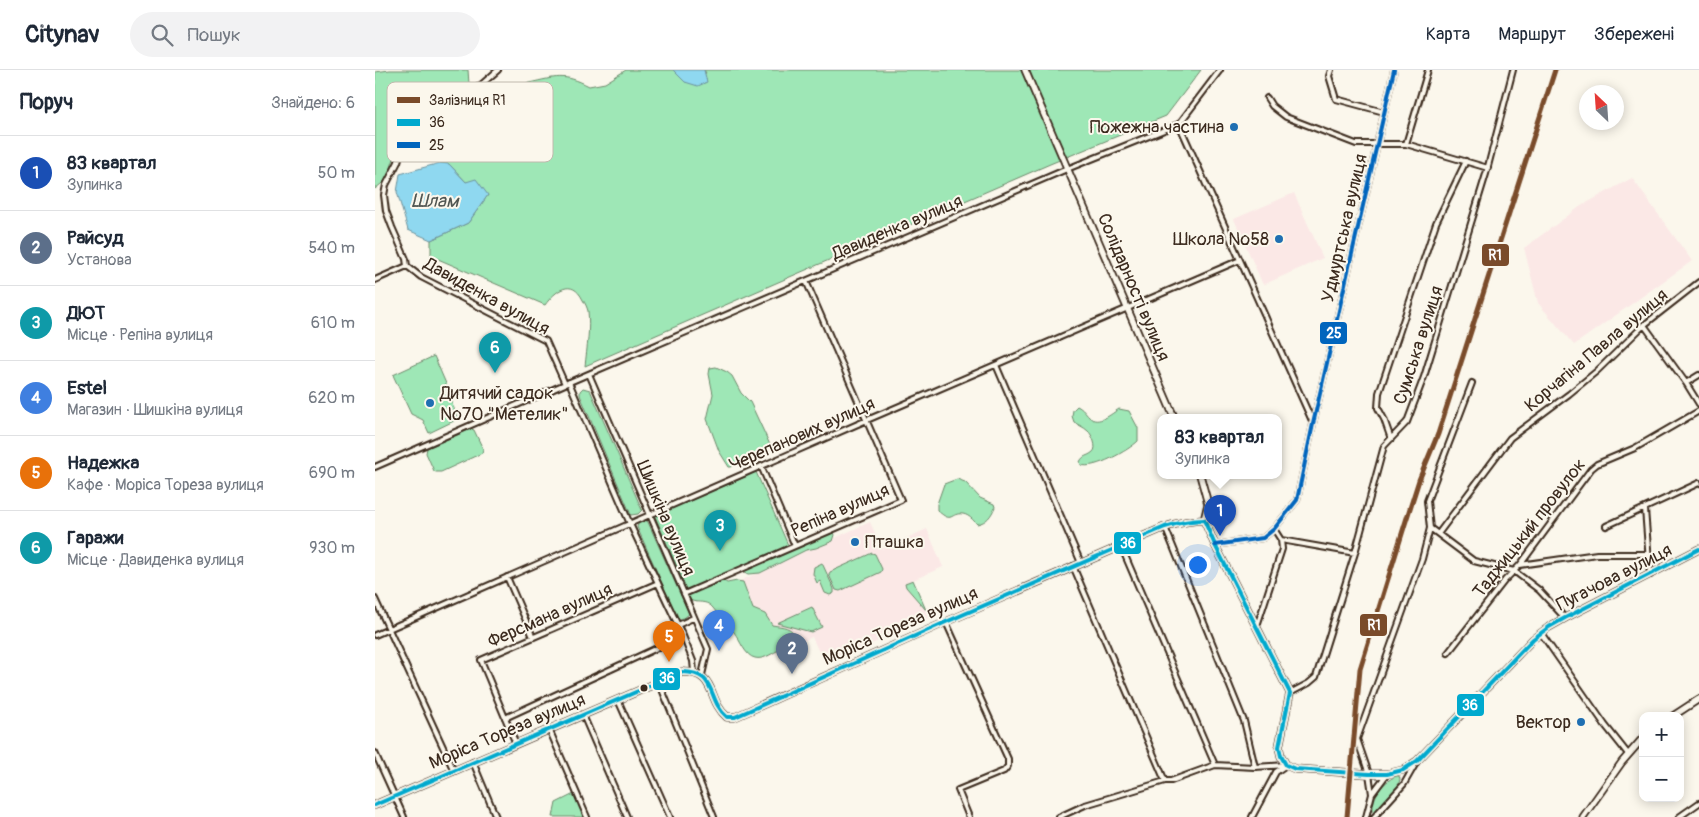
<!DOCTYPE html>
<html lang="uk">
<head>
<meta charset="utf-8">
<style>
  :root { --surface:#fff; --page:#f2f2f3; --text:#1f2937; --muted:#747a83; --line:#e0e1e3; --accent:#1f6fb2 }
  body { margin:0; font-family:Pangolin,sans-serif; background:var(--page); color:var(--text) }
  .controls { position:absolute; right:15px; bottom:15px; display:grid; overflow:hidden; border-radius:10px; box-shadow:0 2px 12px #0003 }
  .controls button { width:45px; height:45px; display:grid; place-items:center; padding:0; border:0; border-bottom:1px solid var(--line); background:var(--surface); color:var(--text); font:25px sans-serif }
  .compass { position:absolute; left:1204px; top:15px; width:45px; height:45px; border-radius:50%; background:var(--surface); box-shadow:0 2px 12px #0003; rotate:335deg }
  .you { position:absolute; left:822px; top:494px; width:18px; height:18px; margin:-12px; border:4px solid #fff; border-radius:50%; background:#1a73e8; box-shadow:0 0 0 8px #1a73e833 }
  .badge { display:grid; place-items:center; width:32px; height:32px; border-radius:50%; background:var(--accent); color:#fff; font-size:16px; font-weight:700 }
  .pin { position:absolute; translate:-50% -41px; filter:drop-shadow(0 1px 2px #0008) }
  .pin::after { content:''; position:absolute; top:26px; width:18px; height:15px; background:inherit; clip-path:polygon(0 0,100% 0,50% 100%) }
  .popup { position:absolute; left:782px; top:344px; width:125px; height:65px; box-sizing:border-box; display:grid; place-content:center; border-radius:10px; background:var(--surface); filter:drop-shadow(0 1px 4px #0005); font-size:16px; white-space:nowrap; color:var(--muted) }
  .popup b { font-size:19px; color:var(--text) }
  .popup::after { content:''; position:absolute; left:50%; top:100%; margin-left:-10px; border:10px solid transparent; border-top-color:var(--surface) }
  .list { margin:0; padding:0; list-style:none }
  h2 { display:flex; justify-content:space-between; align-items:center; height:65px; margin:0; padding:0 20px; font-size:21px }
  h2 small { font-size:16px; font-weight:400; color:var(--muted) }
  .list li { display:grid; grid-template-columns:32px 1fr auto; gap:15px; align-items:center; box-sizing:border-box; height:75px; padding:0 20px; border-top:1px solid var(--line) }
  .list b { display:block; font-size:19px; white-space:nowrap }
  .list p { margin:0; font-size:16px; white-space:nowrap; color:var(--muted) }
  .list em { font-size:16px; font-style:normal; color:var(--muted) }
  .icon { flex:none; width:28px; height:28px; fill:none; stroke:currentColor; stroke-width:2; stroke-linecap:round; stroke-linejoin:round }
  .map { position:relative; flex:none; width:1324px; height:747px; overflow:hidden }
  header { display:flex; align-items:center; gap:30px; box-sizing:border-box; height:70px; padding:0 25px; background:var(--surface); border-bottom:1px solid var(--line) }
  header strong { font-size:24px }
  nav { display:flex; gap:28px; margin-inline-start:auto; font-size:18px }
  .search { width:350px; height:45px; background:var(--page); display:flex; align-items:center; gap:12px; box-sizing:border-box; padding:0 18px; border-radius:28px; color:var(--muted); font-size:19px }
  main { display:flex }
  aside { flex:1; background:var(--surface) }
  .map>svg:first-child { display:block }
  .built { fill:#fbe8e6 }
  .green { fill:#9ee7b6; stroke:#6c886a }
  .water { fill:#8fd8f0; stroke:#6d929c }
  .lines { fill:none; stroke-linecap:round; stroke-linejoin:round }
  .street-casing { stroke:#3b2a1e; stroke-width:8 }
  .secondary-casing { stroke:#3b2a1e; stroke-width:9 }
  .street { stroke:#fbf7ec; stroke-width:4 }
  .secondary { stroke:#fbf7ec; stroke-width:5.5 }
  .bus-1-casing { stroke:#fbf7ec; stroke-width:8 }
  .bus-2-casing { stroke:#fbf7ec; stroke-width:8 }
  .bus-1 { stroke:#00a9ce; stroke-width:4 }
  .bus-2 { stroke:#0065bd; stroke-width:4 }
  .rail-1-casing { stroke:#fbf7ec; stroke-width:9 }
  .rail-1 { stroke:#7a4b2a; stroke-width:5 }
  .poi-dot { fill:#1f6fb2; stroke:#fbf7ec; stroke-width:2 }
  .bus-dot { fill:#3b2a1e; stroke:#fbf7ec; stroke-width:2 }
  .labels { text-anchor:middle; stroke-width:4; stroke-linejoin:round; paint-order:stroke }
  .poi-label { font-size:18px; fill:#3b2a1e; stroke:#fbf7ec; text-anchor:end }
  .street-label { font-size:18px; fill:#3b2a1e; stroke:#fbf7ec }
  .water-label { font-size:19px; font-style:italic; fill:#505652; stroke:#fbf7ec }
  .key { fill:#fbf7ec; stroke:#c1baae; stroke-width:1 }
  .key-label { font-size:14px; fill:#3b2a1e }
  .line-badge { stroke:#fbf7ec; stroke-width:2 }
  .badge-label { font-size:14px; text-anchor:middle; font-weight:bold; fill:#fff }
</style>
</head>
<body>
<header>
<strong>Citynav</strong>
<div class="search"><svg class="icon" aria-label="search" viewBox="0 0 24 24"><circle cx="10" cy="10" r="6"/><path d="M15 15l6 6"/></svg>Пошук</div>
<nav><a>Карта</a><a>Маршрут</a><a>Збережені</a></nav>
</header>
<main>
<aside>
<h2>Поруч<small>Знайдено: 6</small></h2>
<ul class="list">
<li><span class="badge" style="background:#1a4fb4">1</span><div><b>83 квартал</b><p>Зупинка</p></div><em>50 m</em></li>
<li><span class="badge" style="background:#5c6f8a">2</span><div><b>Райсуд</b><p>Установа</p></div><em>540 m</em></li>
<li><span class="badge" style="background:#0f9aa8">3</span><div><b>ДЮТ</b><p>Місце · Репiна вулиця</p></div><em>610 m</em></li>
<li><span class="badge" style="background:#3f7fe0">4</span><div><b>Estel</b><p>Магазин · Шишкiна вулиця</p></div><em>620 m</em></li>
<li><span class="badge" style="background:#e8710a">5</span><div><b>Надежка</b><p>Кафе · Моріса Тореза вулиця</p></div><em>690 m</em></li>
<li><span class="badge" style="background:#0f9aa8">6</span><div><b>Гаражи</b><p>Місце · Давиденка вулиця</p></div><em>930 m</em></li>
</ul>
</aside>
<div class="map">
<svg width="1324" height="747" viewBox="0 0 1324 747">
  <rect width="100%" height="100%" fill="#fbf7ec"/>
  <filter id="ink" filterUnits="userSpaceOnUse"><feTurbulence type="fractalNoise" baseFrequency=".02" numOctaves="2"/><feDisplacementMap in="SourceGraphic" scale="10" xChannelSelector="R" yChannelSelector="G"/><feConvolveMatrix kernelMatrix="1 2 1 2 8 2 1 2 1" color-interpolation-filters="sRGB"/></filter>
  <g filter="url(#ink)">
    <path class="built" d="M1257,108L1317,191L1199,275L1163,233L1149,178L1206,136Z
      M919,123L948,188L888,215L859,149Z
      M495,452L507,479L552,459L568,497L538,510L554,548L450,595L437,567L389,589L356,515Z"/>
    <path class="green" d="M15,0H93L94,14L86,23L27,65L12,109L0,119V2Z
      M251,0H298L310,12L331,3L329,0H826L791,46L675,94L210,296C212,278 215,259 213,241C212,237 210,233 208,230C197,207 180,221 170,235L56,186V170L93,153L113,125L91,112L74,94L65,93C79,80 76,72 79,55C94,41 99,47 114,40C124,34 126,23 135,18C141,15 149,15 154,13C181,7 189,3 214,16L230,13Z
      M59,286L75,323V328L83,349L54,363L48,350L36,344L18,305Z
      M341,297L352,302L357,306L366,323L375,332L396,377L394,383L367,391L356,397H354L344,381L332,349L338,324L334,304L335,298Z
      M208,318L215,320L267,440L263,444L256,445L205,325V321Z
      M702,336C708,339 710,343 714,347C723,356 736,344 744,339L754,341L763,358V371C754,380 719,400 706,395L705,392C708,385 712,387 718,382C723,378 717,364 713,361C709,357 703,355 699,352L697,346L698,340Z
      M96,359L99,360L108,379L107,383L66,402H61L59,401L51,383L52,378Z
      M381,402L413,475L405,479C426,488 438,455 459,462L460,465L458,471L441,478L431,480L385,503L373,504L362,498L349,504V511L352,513L362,511L368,512L378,539L390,544L397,555C408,557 417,556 421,568C417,576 410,577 402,581C396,584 388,590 380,588C370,586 365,570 359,562C354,556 349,553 345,548C342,545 341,541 338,538C327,524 311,544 308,511L280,446Z
      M582,409L590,412L605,428L619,434L620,437C616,446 612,452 602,454C598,450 594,445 588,444C575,442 578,455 562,440V434L569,414Z
      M270,450L273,452L314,544L309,548L303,549L262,457L264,452Z
      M497,483L500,484L507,499L506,502L465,521L461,520L454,505L455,502Z
      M447,493L459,519V523L455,525L450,523L445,511L442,513L438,504L439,497Z
      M538,510L551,540L531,517L530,513Z
      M437,537L447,557L436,562L402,553Z
      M1021,706H1024L1025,709C1023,721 1010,733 1001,741H998C997,726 1008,712 1021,706Z
      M199,724L209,747H178L181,733Z"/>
    <path class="water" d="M298,0H329L332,12L323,16L310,12Z
      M65,93L74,94L91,112L101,109L113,125L93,153L56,170L33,160L22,122L25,104Z"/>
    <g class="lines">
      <defs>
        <path id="street" d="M956,0L954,6L961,29L1009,42
          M892,28L897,36L911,47L981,74H1031L1113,98
          M804,54L938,353
          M1031,74L1053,0
          M32,196L31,189L17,157L11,141L9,125L11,115L23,92L29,68L107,14L123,0
          M32,196L46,207L171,271L190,314
          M0,210L32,196
          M1269,255L1311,313L1324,334
          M621,295L706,493
          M214,304L333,579L327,605
          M194,312L255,454L308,566L318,591L319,602
          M1311,313L1324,305
          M1016,369L1009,349L1003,338L1004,323L1061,153L1091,91
          M386,396L420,476
          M0,397L190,314L692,99L804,54L845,0
          M1270,439L1275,505
          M1231,456L1324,413
          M790,457L869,651L880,697
          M1055,458L1099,491L1139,501L1164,520L1190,548
          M1063,464L1135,368L1194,324L1222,301L1269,255L1324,212
          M906,470L980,483
          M840,475L888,468L899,459L922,430L938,354L1019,0
          M746,476L840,695
          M1145,495L1222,484H1274
          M698,496L790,711
          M132,507L158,567
          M309,524L526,430L431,211
          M0,529L79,701
          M571,552L633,689V696L629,701L583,720L594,747
          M303,555L318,548
          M882,556L907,479L906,470L899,459
          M1166,563L1230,655L1253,684
          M0,565L492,350L865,190
          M1073,583L1130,510L1145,495L1216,399L1222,394L1260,378L1324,341
          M284,612L339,747
          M915,623L934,613L941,607L980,483L1009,376L1032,352L1049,307L1111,104L1138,0
          M243,630L295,747
          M208,645L252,747
          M130,648L308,566
          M174,659L212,747
          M141,674L106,590L283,513
          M0,683L29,747
          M98,692L121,747
          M997,724L1012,704
          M684,747L710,735L790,711H796L840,695L880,697L911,695
          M877,747L901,702L911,695
          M991,747L997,724L994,704L982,669L1047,489L1055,458L1052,431L1097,313
          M999,747L1029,714L1041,693
          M1304,747L1324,733"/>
        <path id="secondary" d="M650,0L799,347
          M825,405L833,434L829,450
          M1298,646L1324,629
          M0,735L307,602C343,602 331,629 352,647H360L571,552L790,457C803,453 815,450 829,450L840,475L915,623L904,677L906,686L911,695L920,699L994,704H1012L1028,700L1042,691L1158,569L1174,557L1190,548L1324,479
          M1208,747L1247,692L1268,668"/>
      </defs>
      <use href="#street" class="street-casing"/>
      <use href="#secondary" class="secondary-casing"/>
      <use href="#street" class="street"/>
      <use href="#secondary" class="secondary"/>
      <defs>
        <path id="bus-1" d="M0,735L307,602C343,602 331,629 352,647H360L571,552L790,457C803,453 815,450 829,450L840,475L915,623L904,677L906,686L911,695L920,699L994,704H1012L1028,700L1042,691L1158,569L1174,557L1190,548L1324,479"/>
        <path id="bus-2" d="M840,475L888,468L899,459L922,430L938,354L1019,0"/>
      </defs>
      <use href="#bus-1" class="bus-1-casing"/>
      <use href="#bus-2" class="bus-2-casing"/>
      <use href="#bus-1" class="bus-1"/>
      <use href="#bus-2" class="bus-2"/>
      <defs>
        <path id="rail-1" d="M972,747L985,599L1030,454L1044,410L1063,364L1180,0"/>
      </defs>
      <use href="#rail-1" class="rail-1-casing"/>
      <use href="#rail-1" class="rail-1"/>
    </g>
  </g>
  <g class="poi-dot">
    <circle cx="859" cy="57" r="5"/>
    <circle cx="904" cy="169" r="5"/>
    <circle cx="55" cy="333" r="5"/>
    <circle cx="480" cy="472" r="5"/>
    <circle cx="1206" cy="652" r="5"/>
  </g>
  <circle class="bus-dot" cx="269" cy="618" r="4.5"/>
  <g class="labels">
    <g class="poi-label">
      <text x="849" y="63">Пожежна частина</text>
      <text x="894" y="175">Школа №58</text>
      <text x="65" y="329" text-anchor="start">Дитячий садок<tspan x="65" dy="21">№70 "Метелик"</tspan></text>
      <text x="490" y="478" text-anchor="start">Пташка</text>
      <text x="1196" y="658">Вектор</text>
    </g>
    <g class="street-label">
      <text transform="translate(522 157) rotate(-23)" y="6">Давиденка вулиця</text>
      <text transform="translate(969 158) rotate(-77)" y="6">Удмуртська вулиця</text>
      <text transform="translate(759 217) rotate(67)" y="6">Солідарності вулиця</text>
      <text transform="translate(112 226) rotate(29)" y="6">Давиденка вулиця</text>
      <text transform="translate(1043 275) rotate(-72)" y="6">Сумська вулиця</text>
      <text transform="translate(1221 280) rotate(-40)" y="6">Корчагіна Павла вулиця</text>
      <text transform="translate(427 364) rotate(-24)" y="6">Черепанових вулиця</text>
      <text transform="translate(465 440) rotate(-24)" y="6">Репiна вулиця</text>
      <text transform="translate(291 448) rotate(67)" y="6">Шишкiна вулиця</text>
      <text transform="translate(1154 458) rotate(-52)" y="6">Таджицький провулок</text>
      <text transform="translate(1239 507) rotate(-27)" y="6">Пугачова вулиця</text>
      <text transform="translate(175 545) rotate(-24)" y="6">Ферсмана вулиця</text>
      <text transform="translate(525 556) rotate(-24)" y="6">Моріса Тореза вулиця</text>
      <text transform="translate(132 661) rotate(-23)" y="6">Моріса Тореза вулиця</text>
    </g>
    <g class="water-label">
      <text x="60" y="137">Шлам</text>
    </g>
  </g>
  <rect x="12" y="12" width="166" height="80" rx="8" class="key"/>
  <rect x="22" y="27" width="23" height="6" fill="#7a4b2a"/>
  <rect x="22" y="49" width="23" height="7" fill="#00a9ce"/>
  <rect x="22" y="72" width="23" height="6" fill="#0065bd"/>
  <g class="key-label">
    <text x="54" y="35">Залізниця R1</text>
    <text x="54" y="57">36</text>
    <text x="54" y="80">25</text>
  </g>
  <g class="line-badge">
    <rect x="1106" y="173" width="29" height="24" rx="5" fill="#7a4b2a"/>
    <rect x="944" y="251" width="29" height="24" rx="5" fill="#0065bd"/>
    <rect x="738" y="461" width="29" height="24" rx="5" fill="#00a9ce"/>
    <rect x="984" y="543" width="29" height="24" rx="5" fill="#7a4b2a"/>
    <rect x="277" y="597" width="29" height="24" rx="5" fill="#00a9ce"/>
    <rect x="1081" y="623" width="29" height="24" rx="5" fill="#00a9ce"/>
  </g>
  <g class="badge-label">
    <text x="1120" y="190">R1</text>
    <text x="959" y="268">25</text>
    <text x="753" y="478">36</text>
    <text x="999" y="560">R1</text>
    <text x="292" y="613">36</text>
    <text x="1095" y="640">36</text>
  </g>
</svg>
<div class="controls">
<button>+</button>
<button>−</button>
</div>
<svg class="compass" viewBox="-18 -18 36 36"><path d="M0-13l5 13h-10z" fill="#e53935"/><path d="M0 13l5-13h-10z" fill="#747a83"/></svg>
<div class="you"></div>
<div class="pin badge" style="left:845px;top:466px;background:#1a4fb4">1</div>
<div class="popup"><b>83 квартал</b>Зупинка</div>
<div class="pin badge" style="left:417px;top:604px;background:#5c6f8a">2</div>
<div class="pin badge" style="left:345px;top:481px;background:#0f9aa8">3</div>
<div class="pin badge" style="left:344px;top:581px;background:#3f7fe0">4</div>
<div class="pin badge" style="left:294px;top:592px;background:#e8710a">5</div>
<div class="pin badge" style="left:120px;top:303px;background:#0f9aa8">6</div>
</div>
</main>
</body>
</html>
